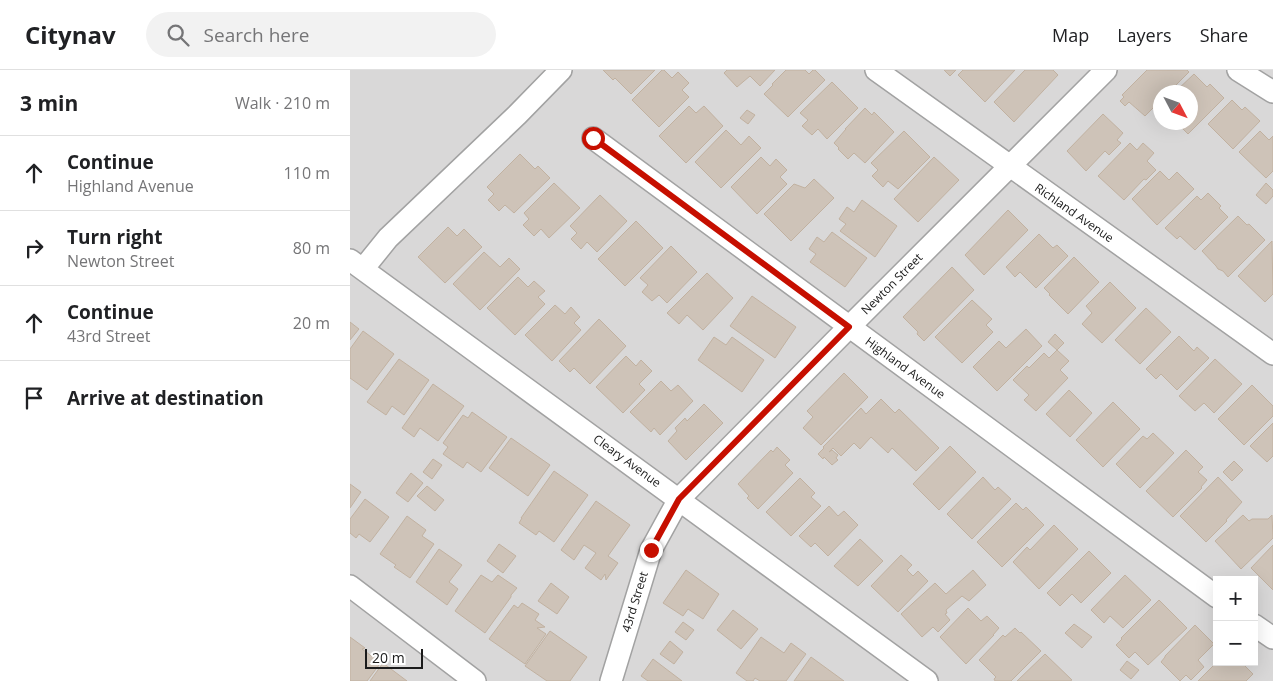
<!DOCTYPE html>
<html lang="en">
<head>
<meta charset="utf-8">
<style>
  :root { --surface:#fff; --page:#f2f2f2; --text:#202124; --muted:#757577; --line:#e0e0e0 }
  body { margin:0; font-family:"Open Sans",sans-serif; background:var(--page); color:var(--text) }
  .controls { position:absolute; right:15px; bottom:15px; display:grid; overflow:hidden; border-radius:0px; box-shadow:0 5px 20px #0002 }
  .controls button { width:45px; height:45px; display:grid; place-items:center; padding:0; border:0; border-bottom:1px solid var(--line); background:var(--surface); color:var(--text); font:25px sans-serif }
  .compass { position:absolute; left:803px; top:15px; width:45px; height:45px; border-radius:50%; background:var(--surface); box-shadow:0 5px 20px #0002; rotate:131deg }
  .scale { position:absolute; left:15px; bottom:12px; width:58px; box-sizing:border-box; padding-left:5px; border:2px solid #1b1b1b; border-top:0; font-size:14px; line-height:18px; white-space:nowrap; color:#1b1b1b; -webkit-text-stroke:4px #fff; paint-order:stroke }
  .stop { position:absolute; width:15px; height:15px; margin:-11px; border:4px solid #c60f00; border-radius:50%; background:#fff }
  .stop.end { background:#c60f00; border-color:#fff; box-shadow:0 1px 5px #0008 }
  .list { margin:0; padding:0; list-style:none }
  h2 { display:flex; justify-content:space-between; align-items:center; height:65px; margin:0; padding:0 20px; font-size:21px }
  h2 small { font-size:16px; font-weight:400; color:var(--muted) }
  .list li { display:grid; grid-template-columns:32px 1fr auto; gap:15px; align-items:center; box-sizing:border-box; height:75px; padding:0 20px; border-top:1px solid var(--line) }
  .list b { display:block; font-size:19px; white-space:nowrap }
  .list p { margin:0; font-size:16px; white-space:nowrap; color:var(--muted) }
  .list em { font-size:16px; font-style:normal; color:var(--muted) }
  .icon { flex:none; width:28px; height:28px; fill:none; stroke:currentColor; stroke-width:2; stroke-linecap:round; stroke-linejoin:round }
  .map { position:relative; flex:none; width:923px; height:611px; overflow:hidden }
  header { display:flex; align-items:center; gap:30px; box-sizing:border-box; height:70px; padding:0 25px; background:var(--surface); border-bottom:1px solid var(--line) }
  header strong { font-size:24px }
  nav { display:flex; gap:28px; margin-inline-start:auto; font-size:18px }
  .search { width:350px; height:45px; background:var(--page); display:flex; align-items:center; gap:12px; box-sizing:border-box; padding:0 18px; border-radius:28px; color:var(--muted); font-size:19px }
  main { display:flex }
  aside { flex:1; background:var(--surface) }
  .map>svg:first-child { display:block }
  .residential { fill:#d9d8d8; fill-rule:evenodd }
  .building { fill:#cec3b8; stroke:#c1b1a0 }
  .lines { fill:none; stroke-linecap:round; stroke-linejoin:round }
  .minor-casing { stroke:#a2a2a2; stroke-width:24 }
  .minor { stroke:#fff; stroke-width:21 }
  .route { stroke:#c60f00; stroke-width:6 }
  .labels { text-anchor:middle; stroke-width:4; stroke-linejoin:round; paint-order:stroke }
  .street-label { font-size:12px; fill:#1b1b1b; stroke:#fff }
</style>
</head>
<body>
<header>
<strong>Citynav</strong>
<div class="search"><svg class="icon" aria-label="search" viewBox="0 0 24 24"><circle cx="10" cy="10" r="6"/><path d="M15 15l6 6"/></svg>Search here</div>
<nav><a>Map</a><a>Layers</a><a>Share</a></nav>
</header>
<main>
<aside>
<h2>3 min<small>Walk · 210 m</small></h2>
<ul class="list">
<li><svg class="icon" aria-label="ahead" viewBox="0 0 24 24"><path d="M12 20V5M6 11l6-6 6 6"/></svg><div><b>Continue</b><p>Highland Avenue</p></div><em>110 m</em></li>
<li><svg class="icon" aria-label="right" viewBox="0 0 24 24"><path d="M7 20v-9h11M14 6l5 5-5 5"/></svg><div><b>Turn right</b><p>Newton Street</p></div><em>80 m</em></li>
<li><svg class="icon" aria-label="ahead" viewBox="0 0 24 24"><path d="M12 20V5M6 11l6-6 6 6"/></svg><div><b>Continue</b><p>43rd Street</p></div><em>20 m</em></li>
<li><svg class="icon" aria-label="arrive" viewBox="0 0 24 24"><path d="M6 21V4h12l-3 4 3 4H6"/></svg><div><b>Arrive at destination</b></div></li>
</ul>
</aside>
<div class="map">
<svg width="923" height="611" viewBox="0 0 923 611">
  <rect width="100%" height="100%" fill="#eeeadf"/>
  <path class="residential" d="M0,0H923V611H0ZM810,22H840V52H810ZM867,510H904V592H867Z"/>
  <path class="building" d="M253,0H305L281,24L265,8L263,10Z
    M312,0H314L322,8L328,2L339,13L332,20L339,27L309,57L282,30Z
    M377,0H425L410,16L400,6L387,17L374,3Z
    M436,0H455L459,4L463,0H465L475,10L438,47L414,24L423,15L422,14Z
    M594,0H606L600,6Z
    M613,0H665L635,32L608,5Z
    M675,0H703L708,5L664,52L644,32Z
    M797,0H837L839,2L819,22H810V31L795,46L779,32L775,36L770,31L774,27L772,25Z
    M844,4L857,17L860,14L874,28L838,64L826,52H840V22H825Z
    M482,12L508,38L477,69L468,59L462,65L452,56L458,50L450,43Z
    M882,30L892,40L895,37L910,51L883,79L858,54Z
    M339,36L346,43L354,36L373,56L336,93L309,66Z
    M515,38L522,45L524,42L544,62L515,93L504,83L498,89L488,79L489,78L484,73L496,59H495Z
    M397,40L405,45L398,54L390,48Z
    M753,44L773,63L767,70L771,73L759,85L755,81L736,101L717,81Z
    M376,60L391,75L399,66L411,78L371,118L345,92Z
    M554,61L580,87L548,119L538,111L533,117L522,106L528,100L521,93Z
    M910,61L919,70L923,66V101L916,108L889,82Z
    M780,73L787,80L793,73L804,83L797,91L806,100L796,110L794,109L774,130L748,106Z
    M170,84L185,99L188,96L200,108L164,143L155,135L149,141L138,130L144,124L137,117Z
    M411,87L420,96L426,89L437,100L430,107L437,114L407,144L381,117Z
    M584,87L609,110L568,152L544,129Z
    M810,101L819,110L827,102L844,119L807,155L782,129Z
    M464,109L484,128L441,171L414,144L444,114L455,118Z
    M204,113L230,138L199,168L191,159L184,166L173,155L179,149L174,143Z
    M916,113L923,120V126L916,134L906,125Z
    M858,123L871,136L869,138L878,147L845,180L830,166L827,169L815,158L847,126L851,130Z
    M250,125L277,151L247,182L237,172L231,179L221,169L227,163L220,156Z
    M512,130L547,156L525,187L490,161L496,154L489,149L497,137L504,142Z
    M658,140L678,160L634,205L615,185Z
    M888,146L897,155L899,154L915,170L878,207L873,201L868,199L866,196L852,181Z
    M286,151L313,178L275,216L248,189Z
    M98,157L107,166L114,159L132,177L95,213L68,187Z
    M482,162L517,188L495,217L460,192L466,184L459,179L467,167L474,172Z
    M689,164L703,178L707,175L718,186L686,218L670,202L665,207L656,197Z
    M922,171L923,224L915,232L888,206Z
    M321,176L347,202L317,233L309,225L302,231L292,222L298,215L290,208Z
    M134,182L150,197L159,188L170,199L130,240L103,214Z
    M724,187L749,212L718,244L699,225L700,224L694,218Z
    M602,197L624,220L574,271L567,264L568,262L553,247Z
    M357,203L383,228L353,260L337,245L329,254L317,243Z
    M168,207L178,217L184,211L195,221L188,227L195,234L165,265L137,238Z
    M760,212L786,238L752,273L732,254L742,243L736,236Z
    M402,226L446,257L425,288L380,256Z
    M622,230L642,249L636,255L643,262L612,293L585,267Z
    M205,235L215,244L221,237L230,247L224,253L231,260L202,291L175,265Z
    M796,238L821,262L790,294L765,270Z
    M249,249L276,276L240,314L224,298L220,302L209,291Z
    M0,252L9,259L0,270Z
    M676,259L692,276L647,321L623,297L649,271L656,278Z
    M13,261L44,284L17,320L0,308V279Z
    M705,264L714,273L707,280L698,272Z
    M829,266L844,281L847,277L859,288L827,320L811,304L806,309L796,299Z
    M364,267L376,275L382,267L414,290L392,322L348,290Z
    M707,280L719,291L710,300L718,308L686,341L674,330L679,325L663,310L677,296L679,298L694,283L699,288Z
    M276,286L286,296L291,290L302,301L289,314L295,320L273,343L246,317Z
    M49,289L79,310L54,345L42,336L36,345L17,332Z
    M865,289L892,314L864,343L854,333L845,341L829,326Z
    M494,303L518,327L471,375L453,358L463,347L457,341Z
    M311,311L321,321L328,315L343,331L310,365L304,358L301,362L280,342Z
    M83,314L114,336L88,371L70,358L64,367L52,358Z
    M902,315L923,336V346L894,375L868,349Z
    M719,320L742,343L720,367L696,344Z
    M531,329L545,343L549,339L589,378L566,401L542,378L538,383L521,367L510,379L504,373L491,386L483,378L479,382L482,380L488,385L486,388L488,390L482,395L474,387L473,389L468,384L474,378L473,377L511,338L516,344Z
    M763,332L790,359L753,397L726,370Z
    M354,334L373,353L336,390L318,371L327,361L325,358L335,348L337,351Z
    M122,342L157,367L131,402L117,392L113,398L93,384L98,377L93,373L113,345L118,348Z
    M923,353V386L917,392L900,376Z
    M803,363L824,383L790,418L766,394L793,366L797,369Z
    M161,368L200,395L178,426L139,398Z
    M600,376L626,402L589,440L563,414Z
    M427,377L440,390L435,395L443,403L408,439L397,428L399,426L388,414L421,380L423,382Z
    M836,380L853,397L848,402L857,410L851,417L852,418L823,447L796,421Z
    M83,389L92,395L82,409L73,402Z
    M884,391L893,400L882,411L873,402Z
    M204,401L238,425L204,472L189,461L186,465L169,453L172,448H171Z
    M61,403L73,413L58,432L46,423Z
    M633,407L645,420L648,417L661,429L622,469L597,444Z
    M868,407L892,432L876,450L877,451L856,472L830,446Z
    M450,408L465,423L461,427L471,436L441,466L416,442Z
    M0,414L11,422L0,438Z
    M77,416L94,430L85,441L67,426Z
    M15,429L39,447L20,472L9,464L6,468L0,463V449Z
    M246,431L280,455L258,486L268,493L256,510L255,504L251,510L235,498L246,483L234,475L224,490L211,480Z
    M666,433L673,440L676,437L694,455L652,497L627,472Z
    M479,436L488,446L494,441L508,455L478,486L465,473L461,477L449,466Z
    M893,445L899,451L902,449H918L922,445L923,468L891,499L865,471Z
    M57,446L76,460L72,466L84,474L60,508L44,497L46,495L30,484Z
    M704,455L728,479L689,519L663,492L677,477L680,480Z
    M510,469L533,491L508,516L484,496Z
    M149,474L166,486L153,503L137,491Z
    M923,475V520L901,498Z
    M89,479L112,495L99,512L108,519L97,535L66,512Z
    M739,481L761,503L731,533L722,524L710,536L697,523Z
    M551,485L562,495L557,500L563,506L568,501L578,511L548,542L521,516Z
    M336,500L369,524L353,549L338,539L333,546L313,533Z
    M623,500L636,515L619,531L612,526L596,540L597,543L595,544L600,550L588,562L583,557L572,567L551,544L585,513L596,524Z
    M131,505L142,512L148,505L167,518L161,525V527L135,563L105,541Z
    M775,505L801,530L773,558L760,546L754,553L741,540Z
    M201,513L219,527L207,544L188,531Z
    M809,530L837,558L798,595L785,582L779,588L766,575L772,569L771,568Z
    M172,533L189,544L185,550L195,557L187,558L196,564L175,594L139,569L164,535L168,538Z
    M618,538L631,551L637,546L649,558L643,565H644L616,594L590,567Z
    M383,540L408,559L391,579L367,560Z
    M333,552L344,560L336,570L325,562Z
    M724,554L742,567L732,578L715,563Z
    M845,555L864,574L848,590L854,597L841,610L836,605L830,611L811,592L815,587V586Z
    M665,558L670,563L671,562L691,581L661,611H645L644,609L646,607L629,590L653,565L655,567Z
    M200,561L237,587L220,611H197L175,596Z
    M0,567L15,578L12,579L27,590H24L29,595L17,611H0Z
    M411,567L434,583L441,573L456,584L436,611H410L405,608L403,611H397L386,603Z
    M320,571L333,582L324,594L310,584Z
    M695,584L722,610L720,611H667Z
    M461,587L494,611H444Z
    M303,589L332,611H298L291,606Z
    M777,591L789,600L781,609L770,600Z
    M867,592H891L903,604L896,611H848Z
    M33,593L57,611H20Z"/>
  <g class="lines">
    <defs>
      <path id="minor" d="M526,0L923,284
        M888,0L923,22
        M243,68L867,527
        M0,190L577,611
        M13,199L38,168L167,45L211,0
        M0,516L125,611
        M904,555L923,568
        M261,611L301,480L329,429L499,257L756,0"/>
    </defs>
    <use href="#minor" class="minor-casing"/>
    <use href="#minor" class="minor"/>
  </g>
  <g class="lines">
    <path class="route" d="M243,68L499,257L329,429L301,480"/>
  </g>
  <g class="labels">
    <g class="street-label">
      <text transform="translate(724 143) rotate(35)" y="4">Richland Avenue</text>
      <text transform="translate(542 214) rotate(-45)" y="4">Newton Street</text>
      <text transform="translate(555 298) rotate(36)" y="4">Highland Avenue</text>
      <text transform="translate(277 391) rotate(36)" y="4">Cleary Avenue</text>
      <text transform="translate(285 532) rotate(-73)" y="4">43rd Street</text>
    </g>
  </g>
</svg>
<div class="controls">
<button>+</button>
<button>−</button>
</div>
<svg class="compass" viewBox="-18 -18 36 36"><path d="M0-13l5 13h-10z" fill="#e53935"/><path d="M0 13l5-13h-10z" fill="#757577"/></svg>
<div class="scale">20 m</div>
<div class="stop" style="left:243px;top:68px"></div>
<div class="stop end" style="left:301px;top:480px"></div>
</div>
</main>
</body>
</html>
